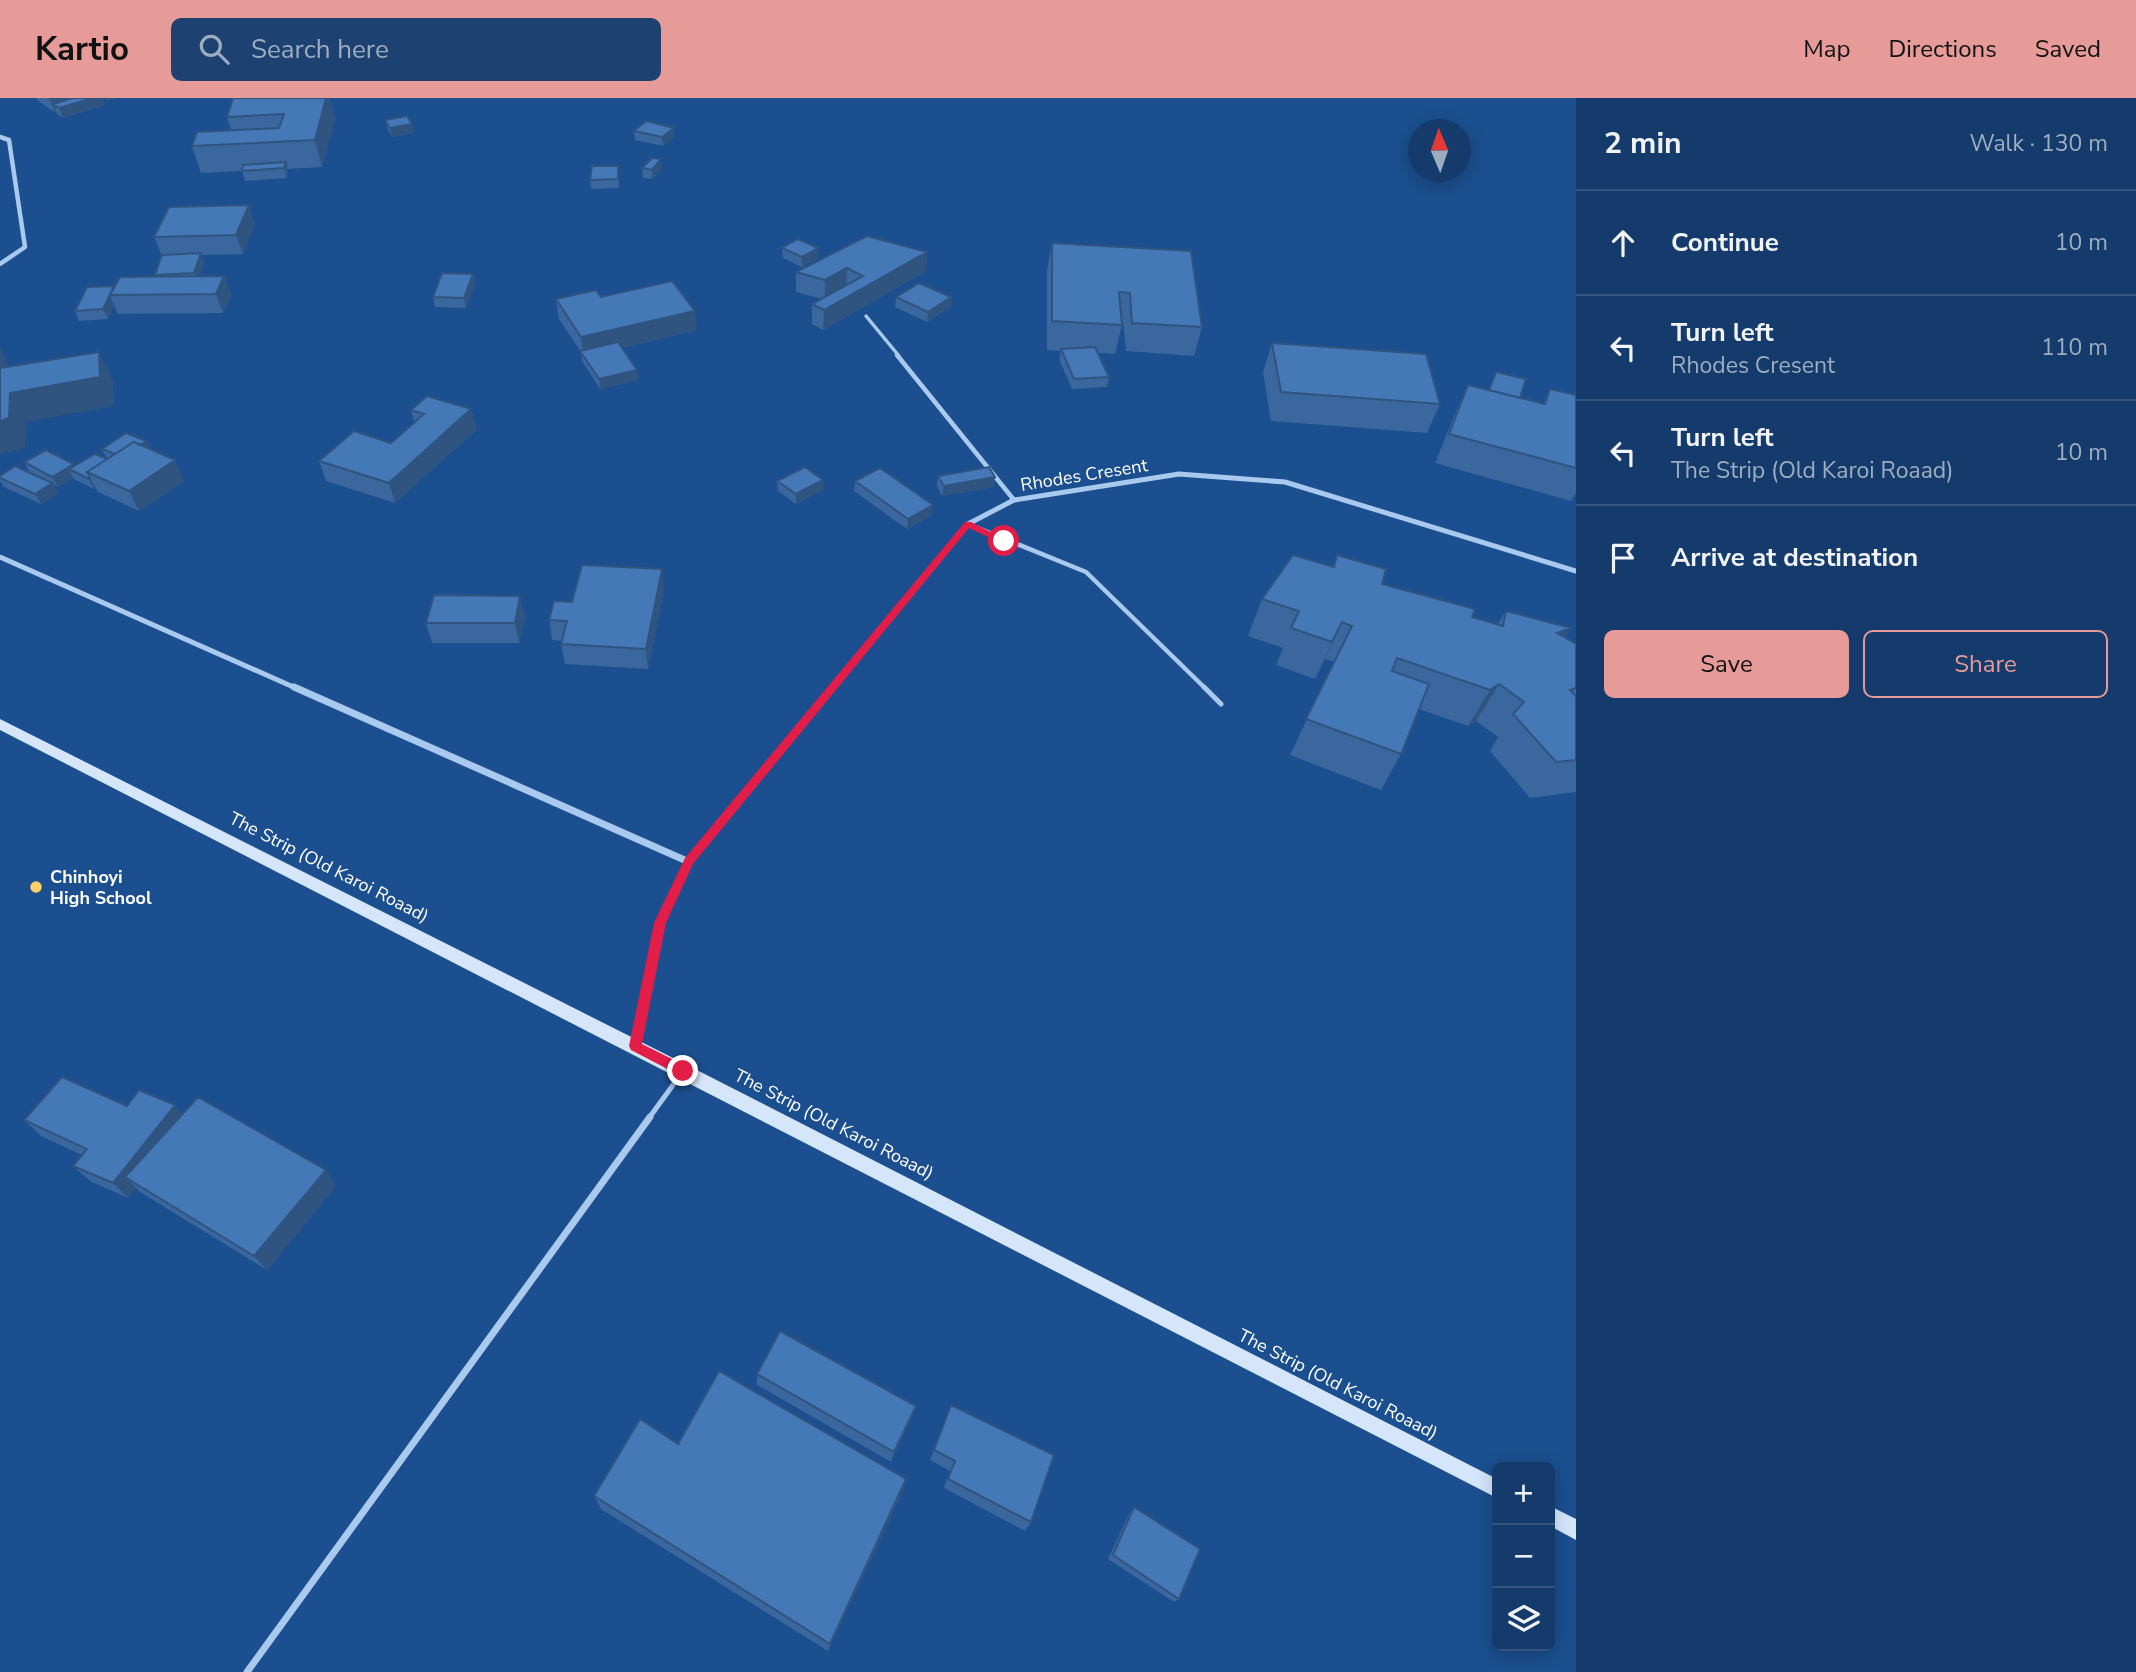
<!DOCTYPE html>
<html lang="en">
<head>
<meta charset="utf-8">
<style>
  :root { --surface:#143b6b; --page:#1d4271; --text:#f1f3f6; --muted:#9dadc1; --line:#33557e; --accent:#e69b98 }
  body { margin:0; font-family:"Nunito Sans",sans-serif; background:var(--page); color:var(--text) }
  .controls { position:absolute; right:21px; bottom:21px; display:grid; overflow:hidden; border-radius:10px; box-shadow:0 4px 18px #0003 }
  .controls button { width:63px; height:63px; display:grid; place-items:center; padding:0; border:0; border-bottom:2px solid var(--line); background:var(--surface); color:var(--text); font:35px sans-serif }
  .compass { position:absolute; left:1408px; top:21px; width:63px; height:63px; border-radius:50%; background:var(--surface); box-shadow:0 4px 18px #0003; rotate:358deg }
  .stop { position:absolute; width:21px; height:21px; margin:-16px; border:5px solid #e11d48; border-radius:50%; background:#fff }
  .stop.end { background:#e11d48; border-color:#fff; box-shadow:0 2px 7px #0008 }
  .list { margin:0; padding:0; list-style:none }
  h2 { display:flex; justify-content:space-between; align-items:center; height:91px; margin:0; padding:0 28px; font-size:30px }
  h2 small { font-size:23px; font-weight:400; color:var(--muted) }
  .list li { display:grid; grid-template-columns:46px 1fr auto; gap:21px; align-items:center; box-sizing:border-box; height:105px; padding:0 28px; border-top:2px solid var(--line) }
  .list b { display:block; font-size:26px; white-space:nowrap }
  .list p { margin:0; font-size:23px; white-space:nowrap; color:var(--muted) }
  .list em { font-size:23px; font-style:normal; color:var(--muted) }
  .actions { display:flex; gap:14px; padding:21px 28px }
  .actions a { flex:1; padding:16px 0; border:2px solid var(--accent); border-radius:10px; text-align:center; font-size:24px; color:var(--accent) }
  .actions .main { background:var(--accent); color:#111 }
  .icon { flex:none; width:38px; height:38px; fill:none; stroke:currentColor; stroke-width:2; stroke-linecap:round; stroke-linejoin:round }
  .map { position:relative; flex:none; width:1576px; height:1574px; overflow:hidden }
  header { display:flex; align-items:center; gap:42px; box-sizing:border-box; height:98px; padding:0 35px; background:var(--accent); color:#111 }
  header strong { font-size:33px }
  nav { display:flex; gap:38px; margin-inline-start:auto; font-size:24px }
  .search { width:490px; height:63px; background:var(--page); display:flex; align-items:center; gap:18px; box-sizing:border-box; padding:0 24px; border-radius:10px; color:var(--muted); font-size:26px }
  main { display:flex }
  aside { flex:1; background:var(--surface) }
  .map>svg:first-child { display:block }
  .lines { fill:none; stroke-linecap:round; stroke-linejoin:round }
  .lane-far3 { stroke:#a9c9ee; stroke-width:3.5 }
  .lane-far2 { stroke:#a9c9ee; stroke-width:4.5 }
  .lane-far1 { stroke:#a9c9ee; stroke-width:5 }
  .lane { stroke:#a9c9ee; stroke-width:7 }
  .street-far2 { stroke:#a9c9ee; stroke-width:4.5 }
  .street-far1 { stroke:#a9c9ee; stroke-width:5 }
  .street { stroke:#a9c9ee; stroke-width:7 }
  .secondary { fill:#d6e6fa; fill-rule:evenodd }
  .wall { fill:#3a679d }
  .shaded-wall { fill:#305480 }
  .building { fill:#4478b7; stroke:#305480; stroke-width:2 }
  .route { fill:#e11d48 }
  .poi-dot { fill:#ffd166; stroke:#1b4f8f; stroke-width:2.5 }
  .labels { text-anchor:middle; stroke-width:5; stroke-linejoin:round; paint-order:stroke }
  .street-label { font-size:18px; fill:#fff; stroke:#1b4f8f }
  .poi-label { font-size:18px; font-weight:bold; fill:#fff; stroke:#1b4f8f; text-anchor:start }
</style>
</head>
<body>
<header>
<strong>Kartio</strong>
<div class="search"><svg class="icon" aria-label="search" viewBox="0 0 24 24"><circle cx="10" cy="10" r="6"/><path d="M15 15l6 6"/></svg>Search here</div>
<nav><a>Map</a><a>Directions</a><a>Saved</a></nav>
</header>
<main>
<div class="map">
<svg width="1576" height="1574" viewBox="0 0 1576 1574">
  <rect width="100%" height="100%" fill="#1b4f8f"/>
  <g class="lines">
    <path class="lane-far3" d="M866,218L899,258"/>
    <path class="lane-far2" d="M897,257L1014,402
      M968,426L1086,474L1206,591"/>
    <path class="lane-far1" d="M1204,589L1221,606
      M649,1020L681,976"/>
    <path class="lane" d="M247,1574L650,1019"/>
    <path class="street-far2" d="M0,39L9,42L25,149L0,166"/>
    <path class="street-far1" d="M0,459L298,591
      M832,591L968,426L1014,402L1179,376L1285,384L1576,473"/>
    <path class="street" d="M294,589L689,764
      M635,948L660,825L689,764L833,589"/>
    <path class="secondary" d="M0,621L689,968L1497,1381V1400L0,632Z
      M1550,1408L1576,1421V1442L1550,1428Z"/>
  </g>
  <path class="wall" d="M36,0H102L105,7L63,20L37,2Z
    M233,0H329L335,20L322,69L288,71V73L287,80L245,83L242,73L201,75L192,48L231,32L227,19Z
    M385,22L412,26L414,35L392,39L388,32Z
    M634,33L674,39L663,48L635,42Z
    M618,68L619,90L591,91L590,82Z
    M642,70L662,71L652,81L643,80Z
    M255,126L243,156L201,157L204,165L200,178H224L231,198L223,215L118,216L114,207L108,221L79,223L75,213L114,188L155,179V177L162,158L154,139Z
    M1052,145L1202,229L1194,258L1126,253L1123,223H1121L1122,227L1115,256L1098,255L1109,279L1107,289L1072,291L1059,261L1061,253L1047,252V173Z
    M782,150H818V160L802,169L783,160Z
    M927,154L926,173L823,232L812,226V206L822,201L796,194V174Z
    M473,176L475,186L466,210L435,209L433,199Z
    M601,199L697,232L622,250L637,272L638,282L600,291L582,263L581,254L559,221L556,201Z
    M896,199H951L950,209L927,224L895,209Z
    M1272,245L1440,306L1427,335L1271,323L1263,274Z
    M1496,274L1520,300L1543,306L1550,291L1576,297V395L1571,403L1435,365L1455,316L1468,287L1488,292Z
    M471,311L476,332L395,405L326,383L319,363L391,345L414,325L411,312Z
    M102,351H150L175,362L184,383L139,413L98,394L96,390L94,391L74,381L73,380L58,389L53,386L58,395L41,406L4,389L0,383V378L30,375L24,364L75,367L107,361Z
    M938,378L995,379L993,389L942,398L937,388Z
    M777,383L823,392L796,406L778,393Z
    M855,383L932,417L907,431L854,393Z
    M1337,457L1382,486L1472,519L1498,526L1506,513L1565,540L1576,546V694L1530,700L1490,653L1498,639L1476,623L1468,628L1419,611L1401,656L1381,692L1290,657L1334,564L1325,561L1315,581L1276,567L1283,550L1248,538L1262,501L1333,468Z
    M664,491L648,571L565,566L561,546L562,543L552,542L549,522L572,504Z
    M525,518L519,545H432L426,525Z
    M127,1008L183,1016L336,1088L267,1172L140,1094L136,1090L128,1100L90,1083L73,1068L82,1057L41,1038L24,1022Z
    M757,1276L916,1308L912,1319L891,1364L757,1287Z
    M951,1307L1031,1424L1025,1433L944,1390L950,1373L930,1362Z
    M678,1346L906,1381L902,1395L828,1553L601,1411L594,1398Z
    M1134,1409L1179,1501L1174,1504L1108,1461L1130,1414Z"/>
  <path class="shaded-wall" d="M49,0H102L105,7L63,20L59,10L53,6L57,15H55Z
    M106,0H117L107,3Z
    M326,0H329L335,20L322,69L315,42Z
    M412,26L414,35L392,39L390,30Z
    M674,30V39L663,48L662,39Z
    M661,61L662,71L652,81V72Z
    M286,64L288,73L287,80L284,70Z
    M249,107L255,126L243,156L236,137Z
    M818,150V160L802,169V159Z
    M927,154L926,173L823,232L824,212Z
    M201,155L204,165L198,185L194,175Z
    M847,170L846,190L825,201V182Z
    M473,176L475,186L466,210L464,200Z
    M224,178L231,198L223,215L216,196Z
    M110,197L114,207L108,221L103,211Z
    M951,199L950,209L927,224L928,214Z
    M695,213L697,232L584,259L581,239Z
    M0,250L14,277L99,254L113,283L114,308L26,324L25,350L0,356Z
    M637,272L638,282L600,291L599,281Z
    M471,311L476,332L395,405L389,385Z
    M146,343L150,353L121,359Z
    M175,362L184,383L139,413L129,393Z
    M74,366L80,376L69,371L73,380L58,389L52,379Z
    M995,379L993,389L942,398L944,388Z
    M90,380L96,390L94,391L89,381Z
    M823,382V392L796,406V396Z
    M52,385L58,395L41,406L35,396Z
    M933,407L932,417L907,431L908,421Z
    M662,471L664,491L648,571L646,551Z
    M520,498L525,518L519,545L515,525Z
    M1342,524L1315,581L1332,544Z
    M1571,530L1547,567L1557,535Z
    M1499,586L1476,623L1468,628L1490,592Z
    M175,1007L188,1023L125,1079L136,1090L128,1100L113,1085Z
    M326,1072L336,1088L267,1172L254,1158Z
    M916,1308L912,1319L891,1364L894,1354Z
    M906,1381L902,1395L828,1553L830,1546Z"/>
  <path class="building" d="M73,0H93L59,10L53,6Z
    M233,0H326L315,42L192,48L197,34L279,30L284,16L227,19Z
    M407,18L412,26L390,30L385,22Z
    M646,23L674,30L662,39L634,33Z
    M652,60L661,61L652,72L642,70Z
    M286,64L284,70L242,73L243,67Z
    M592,68H618V81L590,82Z
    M249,107L236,137L154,139L169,109Z
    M867,138L927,154L824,212L812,206L863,178L847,170L825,182L796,174Z
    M798,141L818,150L802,159L782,150Z
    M1052,145L1191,153L1202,229L1132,225L1130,195L1119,194L1122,227L1052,223Z
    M201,155L194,175L155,177L162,157Z
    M442,175L473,176L464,200L433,199Z
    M224,178L216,196L110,197L120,179Z
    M672,183L695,213L581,239L556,201L596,192L601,199Z
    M919,185L951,199L928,214L896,199Z
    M114,188L103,211L75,213L87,189Z
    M618,244L637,272L599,281L580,253Z
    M1272,245L1426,256L1440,306L1281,294Z
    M1095,249L1109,279L1074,281L1061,251Z
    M99,254L100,279L10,295L9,320L0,323V270Z
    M1496,274L1526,281L1520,300L1489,292Z
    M1468,287L1545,306L1550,291L1576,297V370L1449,336Z
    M427,298L471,311L389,385L319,363L354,333L391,345L424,316L411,312Z
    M126,335L146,343L139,347L134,344L115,356L102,351Z
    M134,344L175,362L129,393L87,374Z
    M46,352L74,366L52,379L24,364Z
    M95,356L107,361L87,374L90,380L89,381L69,371Z
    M15,368L52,385L35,396L0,380V378Z
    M805,369L823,382L796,396L777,383Z
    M989,369L995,379L944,388L938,378Z
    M880,370L933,407L908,421L855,383Z
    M1293,457L1334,469L1337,457L1386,471L1382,486L1475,511L1472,519L1503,528L1506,513L1571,530L1557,535L1576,546V590L1570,592L1576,598V662L1556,664L1513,616L1524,604L1499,586L1490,592L1397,560L1392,573L1429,586L1401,656L1306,621L1352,528L1342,524L1332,544L1291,530L1299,513L1262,501Z
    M582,467L662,471L646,551L561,546L567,523L549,522L554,503L572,504Z
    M434,497L520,498L515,525H426Z
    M62,979L127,1008L139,992L175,1007L113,1085L73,1068L87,1051L24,1022Z
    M198,999L326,1072L254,1158L125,1079Z
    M780,1233L916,1308L894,1354L757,1276Z
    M719,1273L906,1381L830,1546L594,1398L640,1321L678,1346Z
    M951,1307L1054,1357L1031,1424L948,1381L955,1363L934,1352Z
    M1134,1409L1200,1451L1179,1501L1113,1457Z"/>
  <path class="route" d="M965,424H971L1009,443L1001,445L969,430L693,766L666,825L642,946L688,969V977H679L631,952L629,948L654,825L685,760Z"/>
  <circle class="poi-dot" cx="36" cy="789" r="7"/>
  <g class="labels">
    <g class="street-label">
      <text transform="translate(1084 377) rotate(-9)" y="6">Rhodes Cresent</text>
      <text transform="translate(329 769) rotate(27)" y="6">The Strip (Old Karoi Roaad)</text>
      <text transform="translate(834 1026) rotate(27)" y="6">The Strip (Old Karoi Roaad)</text>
      <text transform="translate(1338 1286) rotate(27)" y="6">The Strip (Old Karoi Roaad)</text>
    </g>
    <g class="poi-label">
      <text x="50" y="785">Chinhoyi<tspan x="50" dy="21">High School</tspan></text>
    </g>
  </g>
</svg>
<div class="controls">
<button>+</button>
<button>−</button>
<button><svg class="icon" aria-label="layers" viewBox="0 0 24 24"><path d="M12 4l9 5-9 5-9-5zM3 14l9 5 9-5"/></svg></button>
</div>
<svg class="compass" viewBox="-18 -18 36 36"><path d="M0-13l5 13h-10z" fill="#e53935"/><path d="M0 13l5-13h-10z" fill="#9dadc1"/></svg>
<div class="stop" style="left:1004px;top:443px"></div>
<div class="stop end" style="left:683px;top:973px"></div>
</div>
<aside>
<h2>2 min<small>Walk · 130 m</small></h2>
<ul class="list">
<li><svg class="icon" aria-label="ahead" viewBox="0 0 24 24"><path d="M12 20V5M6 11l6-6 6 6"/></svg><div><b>Continue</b></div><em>10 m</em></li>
<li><svg class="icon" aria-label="left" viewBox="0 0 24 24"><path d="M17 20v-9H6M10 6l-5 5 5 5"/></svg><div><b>Turn left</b><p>Rhodes Cresent</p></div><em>110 m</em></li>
<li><svg class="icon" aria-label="left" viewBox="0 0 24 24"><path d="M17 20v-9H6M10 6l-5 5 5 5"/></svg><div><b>Turn left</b><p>The Strip (Old Karoi Roaad)</p></div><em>10 m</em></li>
<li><svg class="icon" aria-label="arrive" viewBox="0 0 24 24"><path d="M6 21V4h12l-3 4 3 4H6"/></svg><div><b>Arrive at destination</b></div></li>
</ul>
<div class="actions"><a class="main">Save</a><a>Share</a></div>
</aside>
</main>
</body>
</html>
